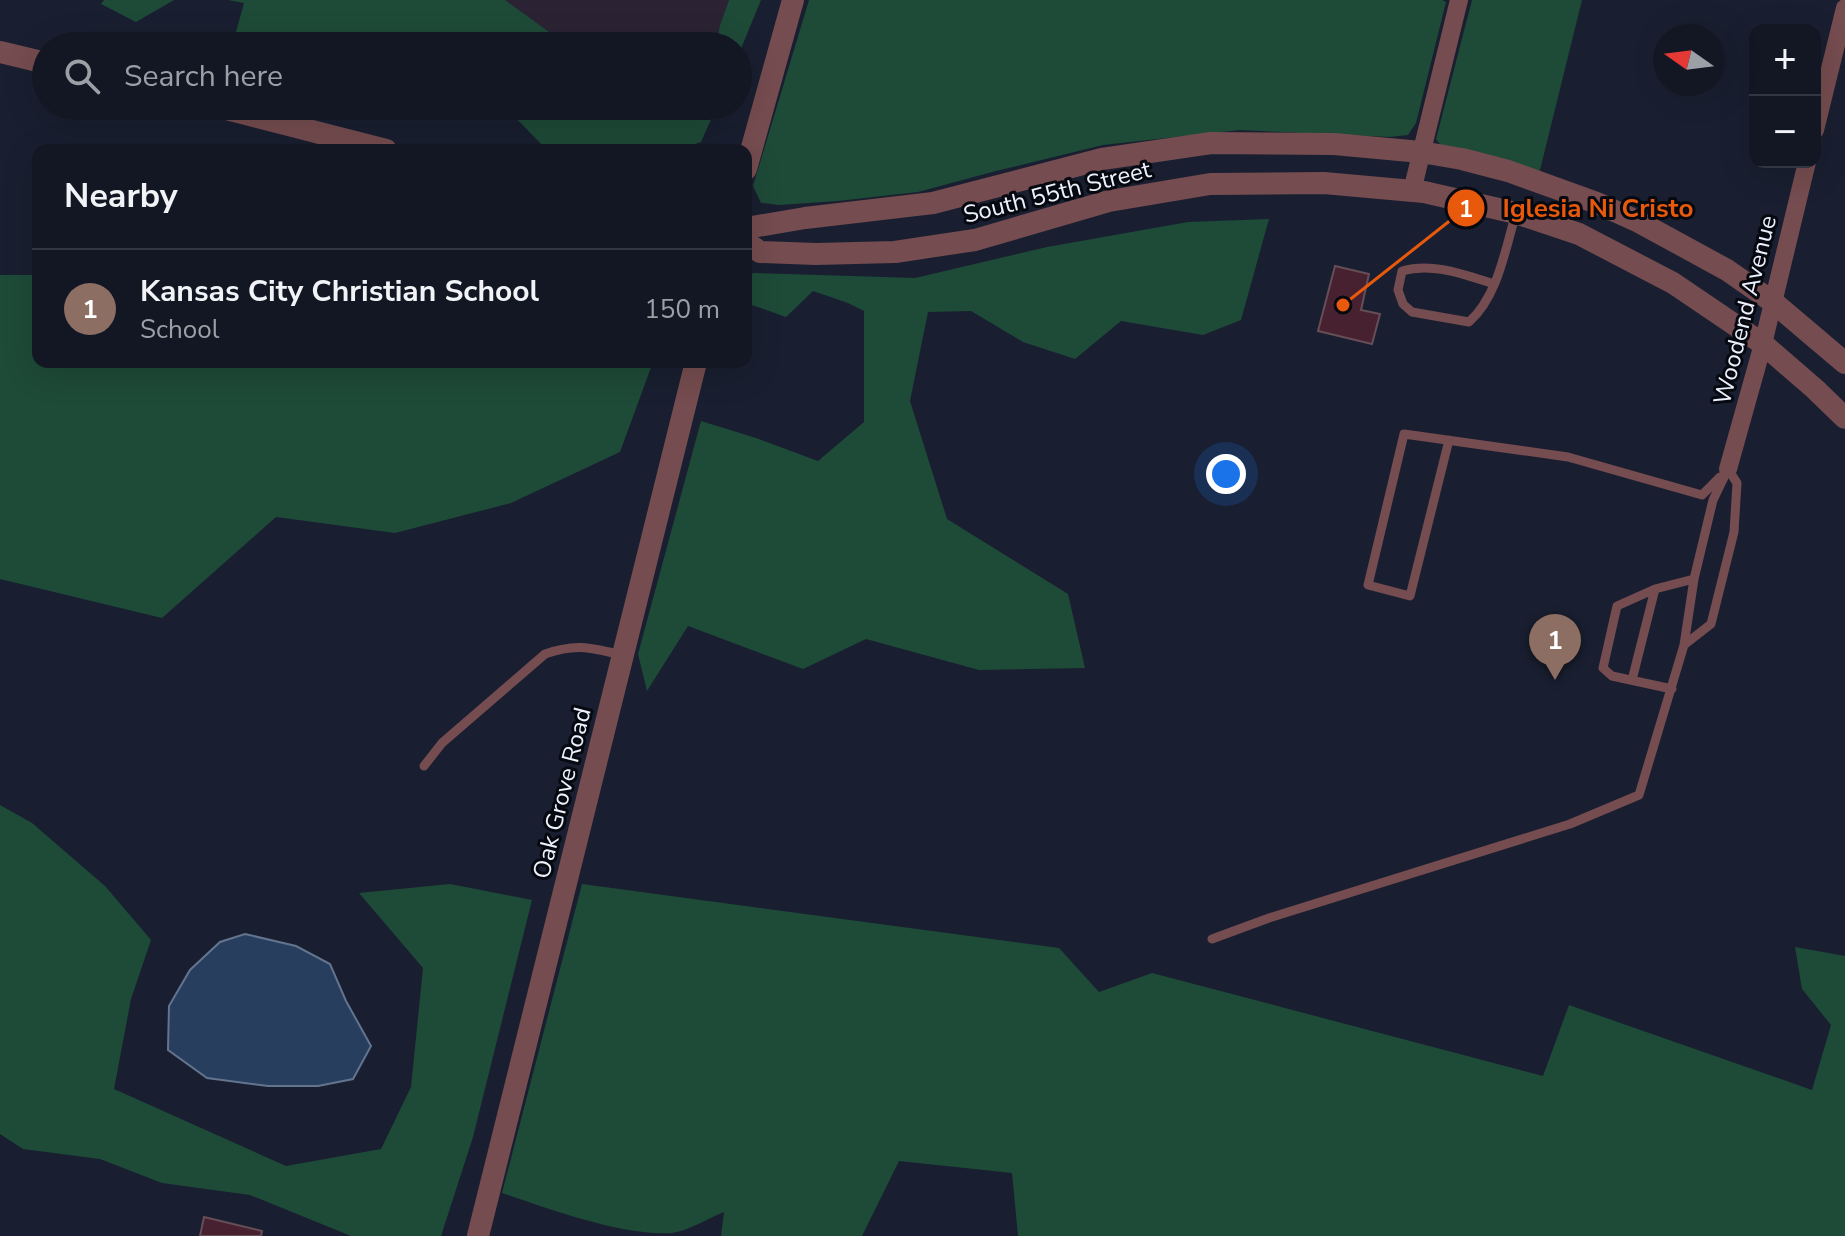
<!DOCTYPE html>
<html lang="en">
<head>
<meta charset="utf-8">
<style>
  :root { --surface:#131724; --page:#1c202c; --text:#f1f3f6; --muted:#9d9fa6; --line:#323641; --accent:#ea580c }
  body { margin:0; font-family:"Nunito Sans",sans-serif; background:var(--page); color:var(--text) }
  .controls { position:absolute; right:24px; top:24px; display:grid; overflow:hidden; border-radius:16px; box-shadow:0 8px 32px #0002 }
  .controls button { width:72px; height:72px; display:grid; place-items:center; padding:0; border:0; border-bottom:2px solid var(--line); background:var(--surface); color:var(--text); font:40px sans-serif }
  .compass { position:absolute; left:1653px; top:24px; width:72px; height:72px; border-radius:50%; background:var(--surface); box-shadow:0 8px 32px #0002; rotate:284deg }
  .you { position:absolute; left:1226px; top:474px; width:28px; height:28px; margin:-20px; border:6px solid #fff; border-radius:50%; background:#1a73e8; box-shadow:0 0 0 12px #1a73e833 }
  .badge { display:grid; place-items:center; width:52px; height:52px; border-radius:50%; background:var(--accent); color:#fff; font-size:26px; font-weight:700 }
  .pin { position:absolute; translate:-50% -66px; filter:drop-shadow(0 2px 4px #0008) }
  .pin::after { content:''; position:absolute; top:42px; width:28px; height:24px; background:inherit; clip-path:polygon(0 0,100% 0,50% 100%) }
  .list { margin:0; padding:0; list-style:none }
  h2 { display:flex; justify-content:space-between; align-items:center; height:104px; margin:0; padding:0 32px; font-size:34px }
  h2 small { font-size:26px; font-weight:400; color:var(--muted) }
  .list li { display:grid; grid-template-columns:52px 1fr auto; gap:24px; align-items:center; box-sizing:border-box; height:120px; padding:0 32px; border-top:2px solid var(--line) }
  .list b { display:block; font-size:30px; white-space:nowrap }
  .list p { margin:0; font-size:26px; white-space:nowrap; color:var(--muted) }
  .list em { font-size:26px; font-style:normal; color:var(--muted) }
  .icon { flex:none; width:44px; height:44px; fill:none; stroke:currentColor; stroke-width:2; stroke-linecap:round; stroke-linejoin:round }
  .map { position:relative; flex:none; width:1845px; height:1236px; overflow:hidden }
  .search { position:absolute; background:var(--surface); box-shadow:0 8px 32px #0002; left:32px; top:32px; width:720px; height:88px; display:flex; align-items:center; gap:20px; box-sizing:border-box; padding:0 28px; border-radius:44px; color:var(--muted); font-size:30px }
  .panel { position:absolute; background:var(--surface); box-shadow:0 8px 32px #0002; left:32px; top:144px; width:720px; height:224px; border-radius:16px }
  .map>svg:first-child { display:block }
  .education { fill:#2b2333 }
  .green { fill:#1e4a38 }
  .water { fill:#283e5e; stroke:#63748e; stroke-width:2 }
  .building { fill:#482131; stroke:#654e56; stroke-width:2 }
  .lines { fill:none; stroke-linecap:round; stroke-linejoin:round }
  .service { stroke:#754c4f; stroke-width:9 }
  .minor { stroke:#754c4f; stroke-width:18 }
  .tertiary { stroke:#754c4f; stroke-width:22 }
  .labels { text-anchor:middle; stroke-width:6; stroke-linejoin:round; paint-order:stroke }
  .street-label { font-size:24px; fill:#edf1fd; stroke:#070910 }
  .leader { fill:none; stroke:#e8590c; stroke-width:3 }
  .callout-dot { fill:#e8590c; stroke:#070910; stroke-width:3 }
  .mark-label { font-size:24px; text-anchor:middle; font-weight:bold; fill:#fff }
  .callout-label { font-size:26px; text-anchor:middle; font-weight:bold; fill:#e8590c; stroke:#070910; stroke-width:6; stroke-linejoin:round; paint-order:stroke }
</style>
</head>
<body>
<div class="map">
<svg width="1845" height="1236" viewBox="0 0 1845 1236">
  <rect width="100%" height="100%" fill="#191f30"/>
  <path class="education" d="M505,0H729L720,25L716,46H632L619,38L552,34Z"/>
  <path class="green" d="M104,0H174L136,22L101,4Z
    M228,0H505L552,34L619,38L632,46H232L244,3Z
    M729,0H761L738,56V46H716L720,25Z
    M809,0H1442L1446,2L1416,123L1408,135L1389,137L1240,130L1103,145L996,171L918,192L838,201L779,205L761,203L753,186Z
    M1472,0H1582L1539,174L1443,148L1436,139Z
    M484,106H717L701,142L677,150H570L543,146L510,112Z
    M1269,219L1241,320L1203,335L1121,321L1075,359L1023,342L971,311L928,312L910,401L947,519L1068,594L1085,668L979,670L866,639L803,669L688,626L647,691L638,654L701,421L756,438L818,461L864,422V311L848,303L813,291L786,317L746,303V282L753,273L915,278L1047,247L1188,222Z
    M0,275H38V362H653L620,452L511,503L395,533L276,517L162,618L0,579Z
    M0,805L32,823L105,886L151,940L131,999L114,1089L286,1166L381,1149L411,1087L423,968L359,893L450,884L532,900L473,1137L441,1236H351L250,1195L162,1183L100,1159L23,1149L0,1134Z
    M582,884L1059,948L1099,992L1152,973L1543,1076L1569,1005L1812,1090L1831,1025L1802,989L1795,947L1845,956V1236H1018L1012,1173L899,1161L862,1236H721L724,1212C709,1218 688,1231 672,1233C621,1236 550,1209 502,1193Z"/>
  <path class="water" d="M245,934L296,946L330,964L346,1001L371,1046L353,1079L318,1086H268L207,1078L168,1050L169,1006L190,970L220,942Z"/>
  <path class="building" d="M1335,266L1369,274L1361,310L1380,314L1372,344L1318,331Z
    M204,1217L262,1231L261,1236H200Z"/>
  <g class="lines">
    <path class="service" d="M1494,284C1465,275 1433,262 1402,271L1398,290L1403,304L1412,312L1469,322C1498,296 1505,250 1516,213
      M1449,440L1410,596L1368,585L1404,434L1568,457L1702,495L1720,477
      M1684,645L1711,624L1734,532L1737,483L1728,469
      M1632,680L1655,589
      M1672,689L1612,676L1603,668L1617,606L1655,589L1694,579
      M424,766L442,743L545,654C578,643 589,648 623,655
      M1212,939L1269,918L1570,824L1639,795L1684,645L1694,579L1713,500L1728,469"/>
    <path class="minor" d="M1815,130L1845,8
      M1412,191L1459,0
      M1728,469L1763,344L1807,162"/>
    <path class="tertiary" d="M0,52L46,63
      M215,106L386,150
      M746,169L793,0
      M746,228L805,218L933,203L1102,159L1211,143L1334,144L1421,152L1462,159L1508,171L1597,203L1639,222L1727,270L1773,302L1845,363
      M746,242L760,252L816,254L895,252L975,240L1109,201L1210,184L1324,183L1424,192L1516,213L1579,234L1673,283L1763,344L1815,389L1845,418
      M478,1236L696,362"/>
  </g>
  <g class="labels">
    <g class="street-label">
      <text transform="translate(1057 192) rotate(-14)" y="8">South 55th Street</text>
      <text transform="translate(1745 310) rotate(-76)" y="8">Woodend Avenue</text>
      <text transform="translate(562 793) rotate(-76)" y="8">Oak Grove Road</text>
    </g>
  </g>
  <path class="leader" d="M1343 305L1466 208"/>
  <g class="callout-dot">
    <circle cx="1343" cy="305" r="8"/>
    <circle cx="1466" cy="208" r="20"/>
  </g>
  <g class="mark-label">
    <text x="1466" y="217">1</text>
  </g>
  <g class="callout-label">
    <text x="1598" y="217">Iglesia Ni Cristo</text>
  </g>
</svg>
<div class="controls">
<button>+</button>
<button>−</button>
</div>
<svg class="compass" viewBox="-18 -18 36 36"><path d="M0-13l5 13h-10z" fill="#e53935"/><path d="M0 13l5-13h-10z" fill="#9d9fa6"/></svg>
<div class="you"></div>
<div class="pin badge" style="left:1555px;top:680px;background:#8d6e63">1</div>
<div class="search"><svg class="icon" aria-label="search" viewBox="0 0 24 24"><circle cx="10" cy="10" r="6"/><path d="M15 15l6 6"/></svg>Search here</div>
<section class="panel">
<h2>Nearby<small></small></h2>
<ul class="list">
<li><span class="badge" style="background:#8d6e63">1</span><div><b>Kansas City Christian School</b><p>School</p></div><em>150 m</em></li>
</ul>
</section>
</div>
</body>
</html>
